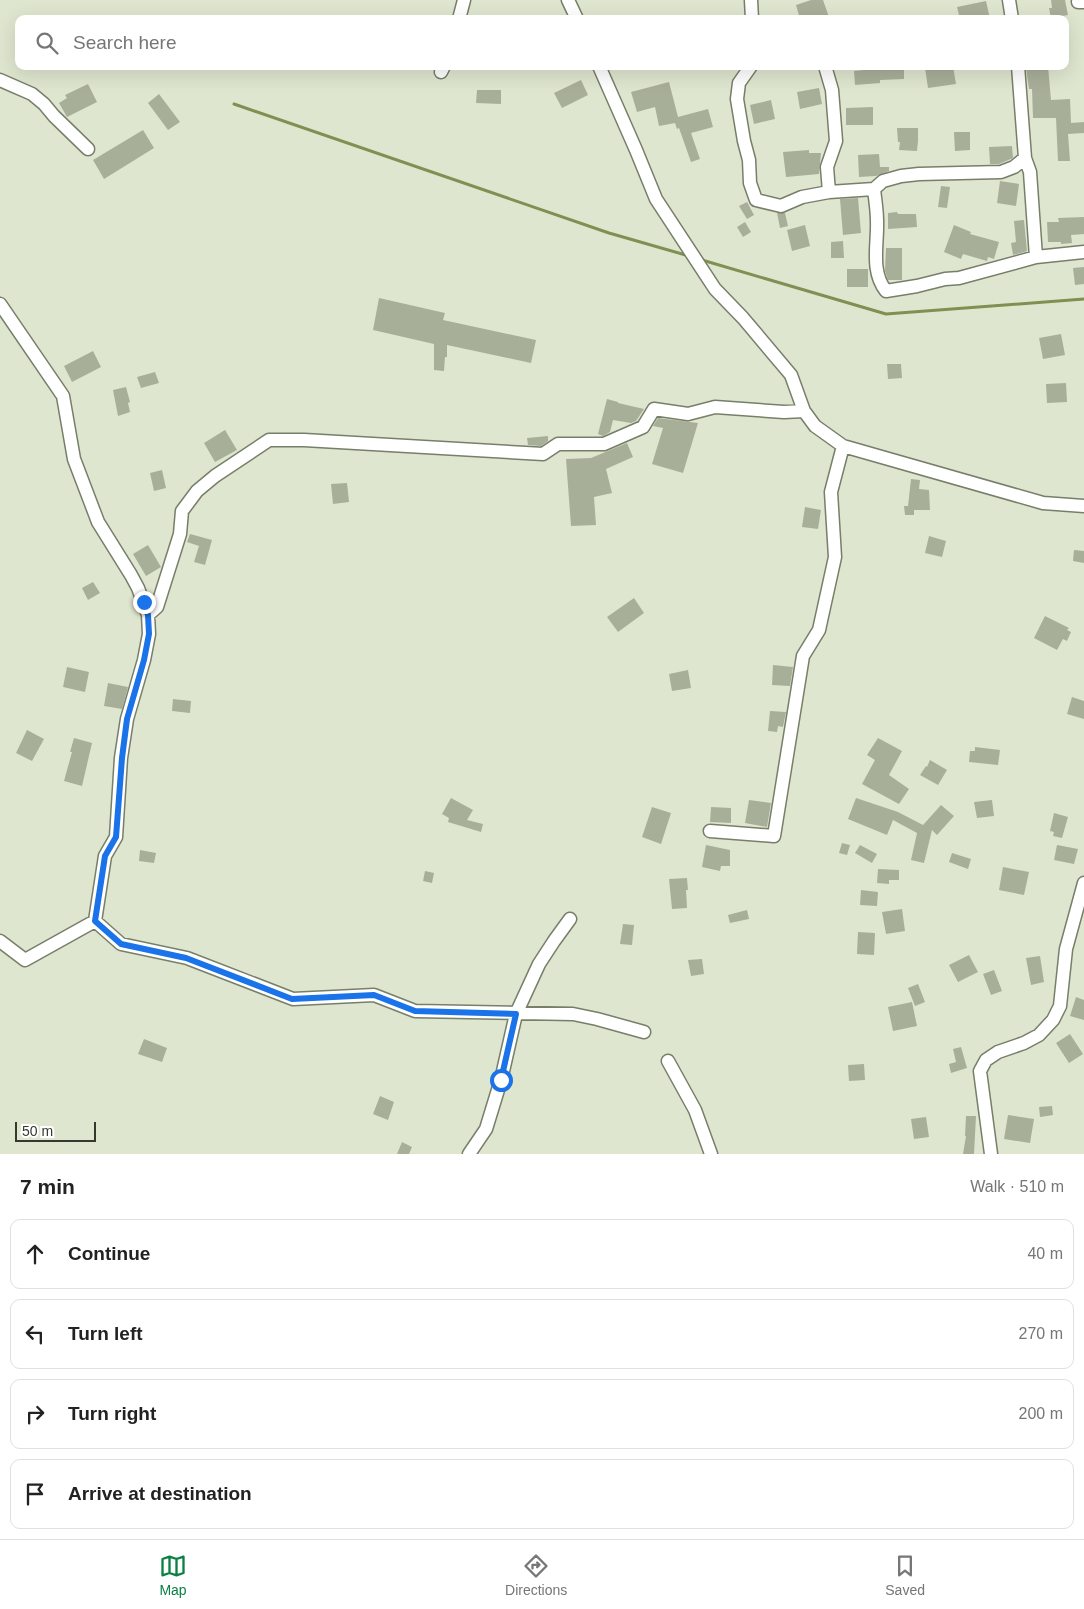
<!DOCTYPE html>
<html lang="en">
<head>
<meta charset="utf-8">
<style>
  :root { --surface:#fff; --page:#f6f6f6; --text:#222; --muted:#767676; --line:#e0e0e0; --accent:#0b8043 }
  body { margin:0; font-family:Helvetica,sans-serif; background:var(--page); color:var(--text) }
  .scale { position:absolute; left:15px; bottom:12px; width:81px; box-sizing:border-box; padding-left:5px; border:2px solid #35382f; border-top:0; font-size:14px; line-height:18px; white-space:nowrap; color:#35382f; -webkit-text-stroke:4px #fff; paint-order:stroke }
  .stop { position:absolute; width:15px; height:15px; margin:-11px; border:4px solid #1a73e8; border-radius:50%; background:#fff }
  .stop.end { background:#1a73e8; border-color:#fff; box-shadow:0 1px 5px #0008 }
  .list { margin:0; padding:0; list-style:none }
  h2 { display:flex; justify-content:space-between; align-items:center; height:65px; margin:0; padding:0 20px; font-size:21px }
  h2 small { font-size:16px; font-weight:400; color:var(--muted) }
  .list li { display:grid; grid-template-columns:32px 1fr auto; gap:15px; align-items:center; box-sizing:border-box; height:70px; margin:0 10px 10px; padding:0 10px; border:1px solid var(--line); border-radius:10px }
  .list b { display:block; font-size:19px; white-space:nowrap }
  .list em { font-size:16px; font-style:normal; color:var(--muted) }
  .icon { flex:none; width:28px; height:28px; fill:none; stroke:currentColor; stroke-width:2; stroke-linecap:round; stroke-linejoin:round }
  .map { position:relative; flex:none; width:1084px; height:1154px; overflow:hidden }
  .search { position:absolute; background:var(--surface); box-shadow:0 5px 20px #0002; left:15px; right:15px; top:15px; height:55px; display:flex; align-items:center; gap:12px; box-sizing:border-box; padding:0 18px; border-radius:10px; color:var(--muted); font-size:19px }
  .sheet { height:385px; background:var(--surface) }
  nav { display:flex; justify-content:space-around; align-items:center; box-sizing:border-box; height:70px; border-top:1px solid var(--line); background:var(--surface); font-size:14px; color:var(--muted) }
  nav a { display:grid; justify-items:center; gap:2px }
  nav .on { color:var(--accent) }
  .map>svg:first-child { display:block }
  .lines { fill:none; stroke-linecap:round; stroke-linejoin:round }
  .stream { stroke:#7f9052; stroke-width:3 }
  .building { fill:#a8af99 }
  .minor-casing { stroke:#777e69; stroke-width:15 }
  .minor { stroke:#fff; stroke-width:12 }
  .route { stroke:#1a73e8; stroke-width:6 }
</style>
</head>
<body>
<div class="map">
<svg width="1084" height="1154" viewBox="0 0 1084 1154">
  <rect width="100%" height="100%" fill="#dfe6cf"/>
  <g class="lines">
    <path class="stream" d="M234,104L609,233L689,256
      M702,260L886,314L1084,299"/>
  </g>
  <path class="building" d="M811,0H823L829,17L824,19H800L796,5Z
    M1051,0H1065L1068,15L1051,18L1049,8H1052Z
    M986,1L990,19H960L957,7Z
    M938,66H953L956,84L928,88L925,68Z
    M1048,66L1051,100L1070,99L1071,123L1084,122V133L1068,134L1070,161H1058L1056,118H1033L1032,89H1029L1026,68Z
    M884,68H904V79L880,80V83L855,85L854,71Z
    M581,80L588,95L562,108L554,93Z
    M669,82L678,117L708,109L713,127L691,133L700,159L691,162L679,128L677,129L675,123L659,126L655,107L637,112L631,92Z
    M88,84L97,102L67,117L59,103L67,98L65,95Z
    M819,88L822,104L800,109L797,92Z
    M477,90H501V104L476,103Z
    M159,94L180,122L168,130L148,103Z
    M771,100L775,119L754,124L750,105Z
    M873,107V125H846V108Z
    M897,128H918V141L917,151L899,150L900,142H898Z
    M143,130L154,148L104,179L93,160Z
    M954,132H970V150L955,151Z
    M1012,146L1013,158L999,164H990L989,147Z
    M809,150V153H821L819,174L786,177L783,152Z
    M879,154L880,167H889V171L876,176L859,177L858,155Z
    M1000,181L1019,184L1016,206L997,203Z
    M941,186L950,187L947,208L938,207Z
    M858,198L861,233L843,235L840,199Z
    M747,202L754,215L747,219L739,206Z
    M897,212L898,214H916L917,227L888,229V213Z
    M777,213H785L788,226L780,228Z
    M1084,217V234L1071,235L1072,243L1061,244V242H1048L1047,222H1059L1058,218Z
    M1024,220L1027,251L1013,255L1011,243L1016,242L1014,221Z
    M745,222L751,232L743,237L737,227Z
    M805,225L810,246L792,251L787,230Z
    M954,225L971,232L970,234L999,242L994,259L988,257L987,261L963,254L961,259L944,252Z
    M843,241L844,258H831V242Z
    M886,248H902V280H888L885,271Z
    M1084,267V284L1075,285L1073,268Z
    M847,269H868V287H847Z
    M379,298L445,313L443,320L536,340L531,363L447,345V357H445L444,371L434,370V344L373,330Z
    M1061,334L1065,355L1043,359L1039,338Z
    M93,351L101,367L72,382L64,366Z
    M887,364H901L902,378L888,379Z
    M155,372L159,383L141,388L137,377Z
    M1066,383L1067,402L1047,403L1046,384Z
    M126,387L130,402L128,403L130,412L118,416L113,390Z
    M607,399L618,402V403L644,409L636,421L631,423L613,420L610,432L603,436L598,434Z
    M658,418L698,423L683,473L652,464L663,428L653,426Z
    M225,430L237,450L215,462L204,443Z
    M548,436V441L541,446L528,445L527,438Z
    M627,443L633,457L606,469L612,493L594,497L596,525L571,526L566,459L591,458Z
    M162,470L166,488L154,491L150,473Z
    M911,479L920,480L919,489L929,490L930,510H914V515H905L904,506H908Z
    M347,483L349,502L333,504L331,484Z
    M805,507L821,510L818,529L802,527Z
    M190,534L212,540L205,565L194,562L199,546L187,542Z
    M929,536L946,541L942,557L925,553Z
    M148,545L161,567L146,576L133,554Z
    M1074,550L1084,551V563L1073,561Z
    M93,582L100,593L88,600L82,588Z
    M634,598L644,613L618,632L607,617Z
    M1045,616L1069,628L1067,630L1071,632L1067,641L1063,639L1057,650L1034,638Z
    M773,665L793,667L790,686L772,685Z
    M67,667L89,672L85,692L63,687Z
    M688,670L691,688L672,691L669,674Z
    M108,683L128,687L122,709L104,706Z
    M1072,697L1084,701V719L1067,714Z
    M173,699L191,701L190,713L172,711Z
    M770,711L786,712L783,727L778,726L777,732L768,731Z
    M27,730L44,739L32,761L16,753Z
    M74,738L92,743L82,786L64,781L72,752H70Z
    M878,738L902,751L889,775L909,789L899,804L862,784L875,760L867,755Z
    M975,747L1000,750L998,765L969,762L970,751H975Z
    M930,760L947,770L938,785L920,775L926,766L927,767Z
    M451,798L473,810L467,820L483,824L481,832L448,822L449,818L442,814Z
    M856,798L898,812L923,825L941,805L954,816L937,835L932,830L924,863L911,860L917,833L893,820L887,835L848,819Z
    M749,800L771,803L767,827L745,823Z
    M992,800L994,816L977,818L974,802Z
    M652,807L671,813L661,844L642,837Z
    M711,807L731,808V823L710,822Z
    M1054,813L1068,817L1062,838L1053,836L1054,832L1050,831Z
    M842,843L850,845L847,855L839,853Z
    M706,845L730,850V866H721L720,871L702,867Z
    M860,845L877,854L872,863L855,853Z
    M1057,845L1078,849L1074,864L1054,860Z
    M140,850L156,853L154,863L139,861Z
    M952,853L971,859L968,869L949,862Z
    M1003,867L1029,872L1024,895L999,890Z
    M878,869L899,870V880H889V884L877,883Z
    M425,871L434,873L432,883L423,881Z
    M687,878L688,890H686L687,908L672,909L669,879Z
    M861,890L878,892L877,906L860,905Z
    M902,909L905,931L886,934L882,912Z
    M747,910L749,919L730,923L728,915Z
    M623,924L634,925L632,945L620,944Z
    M858,932L875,933L874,955L857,954Z
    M969,955L978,972L958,982L949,965Z
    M1040,956L1044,982L1031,985L1026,958Z
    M702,959L704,974L691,976L688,960Z
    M994,970L1002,991L991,995L983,974Z
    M918,984L925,1002L915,1006L908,988Z
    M1076,997L1084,1000V1020L1070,1016Z
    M912,1002L917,1026L893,1031L888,1007Z
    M1070,1034L1083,1054L1069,1063L1056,1043Z
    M144,1039L167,1048L162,1062L138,1054Z
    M961,1047L967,1068L951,1073L949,1064L956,1062L953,1049Z
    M864,1064L865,1080L849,1081L848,1065Z
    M380,1096L394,1102L388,1120L373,1114Z
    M1052,1106L1053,1115L1040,1117L1039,1107Z
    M1008,1115L1034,1119L1030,1143L1004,1139Z
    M966,1116H976L974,1154H963L966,1136H965Z
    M926,1117L929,1137L914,1139L911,1119Z
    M402,1142L412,1147L409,1154H397Z"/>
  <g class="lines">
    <defs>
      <path id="minor" d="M568,0L577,19
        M751,0L752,19
        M1009,0L1012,19
        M1078,2H1084
        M459,19L464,0
        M599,66L636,150L656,199L715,289L743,318L791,375L804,411L815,426L843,446L1043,503L1084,506
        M751,66L739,83L737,99L744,141L749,160L750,183L756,200L781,206L802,197L829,192L874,189L883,181L901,176L919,174L1001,172L1014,167L1025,158
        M825,66L832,90L836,141L827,167L829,192
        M1018,66L1025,158L1030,172L1036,257
        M441,72L444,66
        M0,80L32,94L44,104L54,116L88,149
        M874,189C875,199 877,210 877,221C878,244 870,271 886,291L917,286L945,279L959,278L1036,257L1084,252
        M0,304L63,396L74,459L98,522L131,575L138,588L148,615L149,634L144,660L127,719L121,758L116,837L105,856L95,921L121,944L187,958L293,999L374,995L415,1011L573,1014L597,1019L644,1032
        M148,615L157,607L180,534L182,511L197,491L215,476L269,440H304L543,454L558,444H604L643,427L654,409L688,414L715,407L784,412L804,411
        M710,831L774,836L803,656L819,630L835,557L831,492L843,446
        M0,941L25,960L95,921
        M668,1061L695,1110L711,1154
        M469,1154L486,1129L501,1080L516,1014L539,964L554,941L570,919
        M991,1154L980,1071L986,1060L998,1052L1024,1043L1039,1035L1053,1020L1060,1006L1066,949L1084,883"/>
    </defs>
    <use href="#minor" class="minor-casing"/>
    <use href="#minor" class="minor"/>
  </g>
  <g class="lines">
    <path class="route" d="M144,602L148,615L149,634L144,660L127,719L122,758L116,837L105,856L95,921L121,944L186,958L292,999L374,995L415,1011L516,1014L501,1080"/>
  </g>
</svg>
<div class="scale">50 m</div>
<div class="stop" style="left:501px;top:1080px"></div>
<div class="stop end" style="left:144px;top:602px"></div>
<div class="search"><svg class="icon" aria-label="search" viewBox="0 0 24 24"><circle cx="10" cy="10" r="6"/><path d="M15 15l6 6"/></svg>Search here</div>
</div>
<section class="sheet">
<h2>7 min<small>Walk · 510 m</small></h2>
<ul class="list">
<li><svg class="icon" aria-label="ahead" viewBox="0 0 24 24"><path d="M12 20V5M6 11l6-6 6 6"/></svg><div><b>Continue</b></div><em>40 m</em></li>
<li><svg class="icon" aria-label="left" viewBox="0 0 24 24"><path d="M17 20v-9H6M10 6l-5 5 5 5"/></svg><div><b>Turn left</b></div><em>270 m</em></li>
<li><svg class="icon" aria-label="right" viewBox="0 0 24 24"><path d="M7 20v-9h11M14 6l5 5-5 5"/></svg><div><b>Turn right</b></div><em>200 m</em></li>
<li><svg class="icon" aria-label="arrive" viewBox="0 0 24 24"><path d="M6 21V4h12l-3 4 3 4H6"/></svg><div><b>Arrive at destination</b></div></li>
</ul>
</section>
<nav>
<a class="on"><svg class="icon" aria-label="map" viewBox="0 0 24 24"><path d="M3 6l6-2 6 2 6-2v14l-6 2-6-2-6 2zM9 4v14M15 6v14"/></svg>Map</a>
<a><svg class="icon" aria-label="directions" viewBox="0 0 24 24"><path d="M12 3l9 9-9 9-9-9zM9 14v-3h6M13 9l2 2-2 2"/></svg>Directions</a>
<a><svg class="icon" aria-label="saved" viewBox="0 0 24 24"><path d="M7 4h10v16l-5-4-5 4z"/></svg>Saved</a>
</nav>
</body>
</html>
